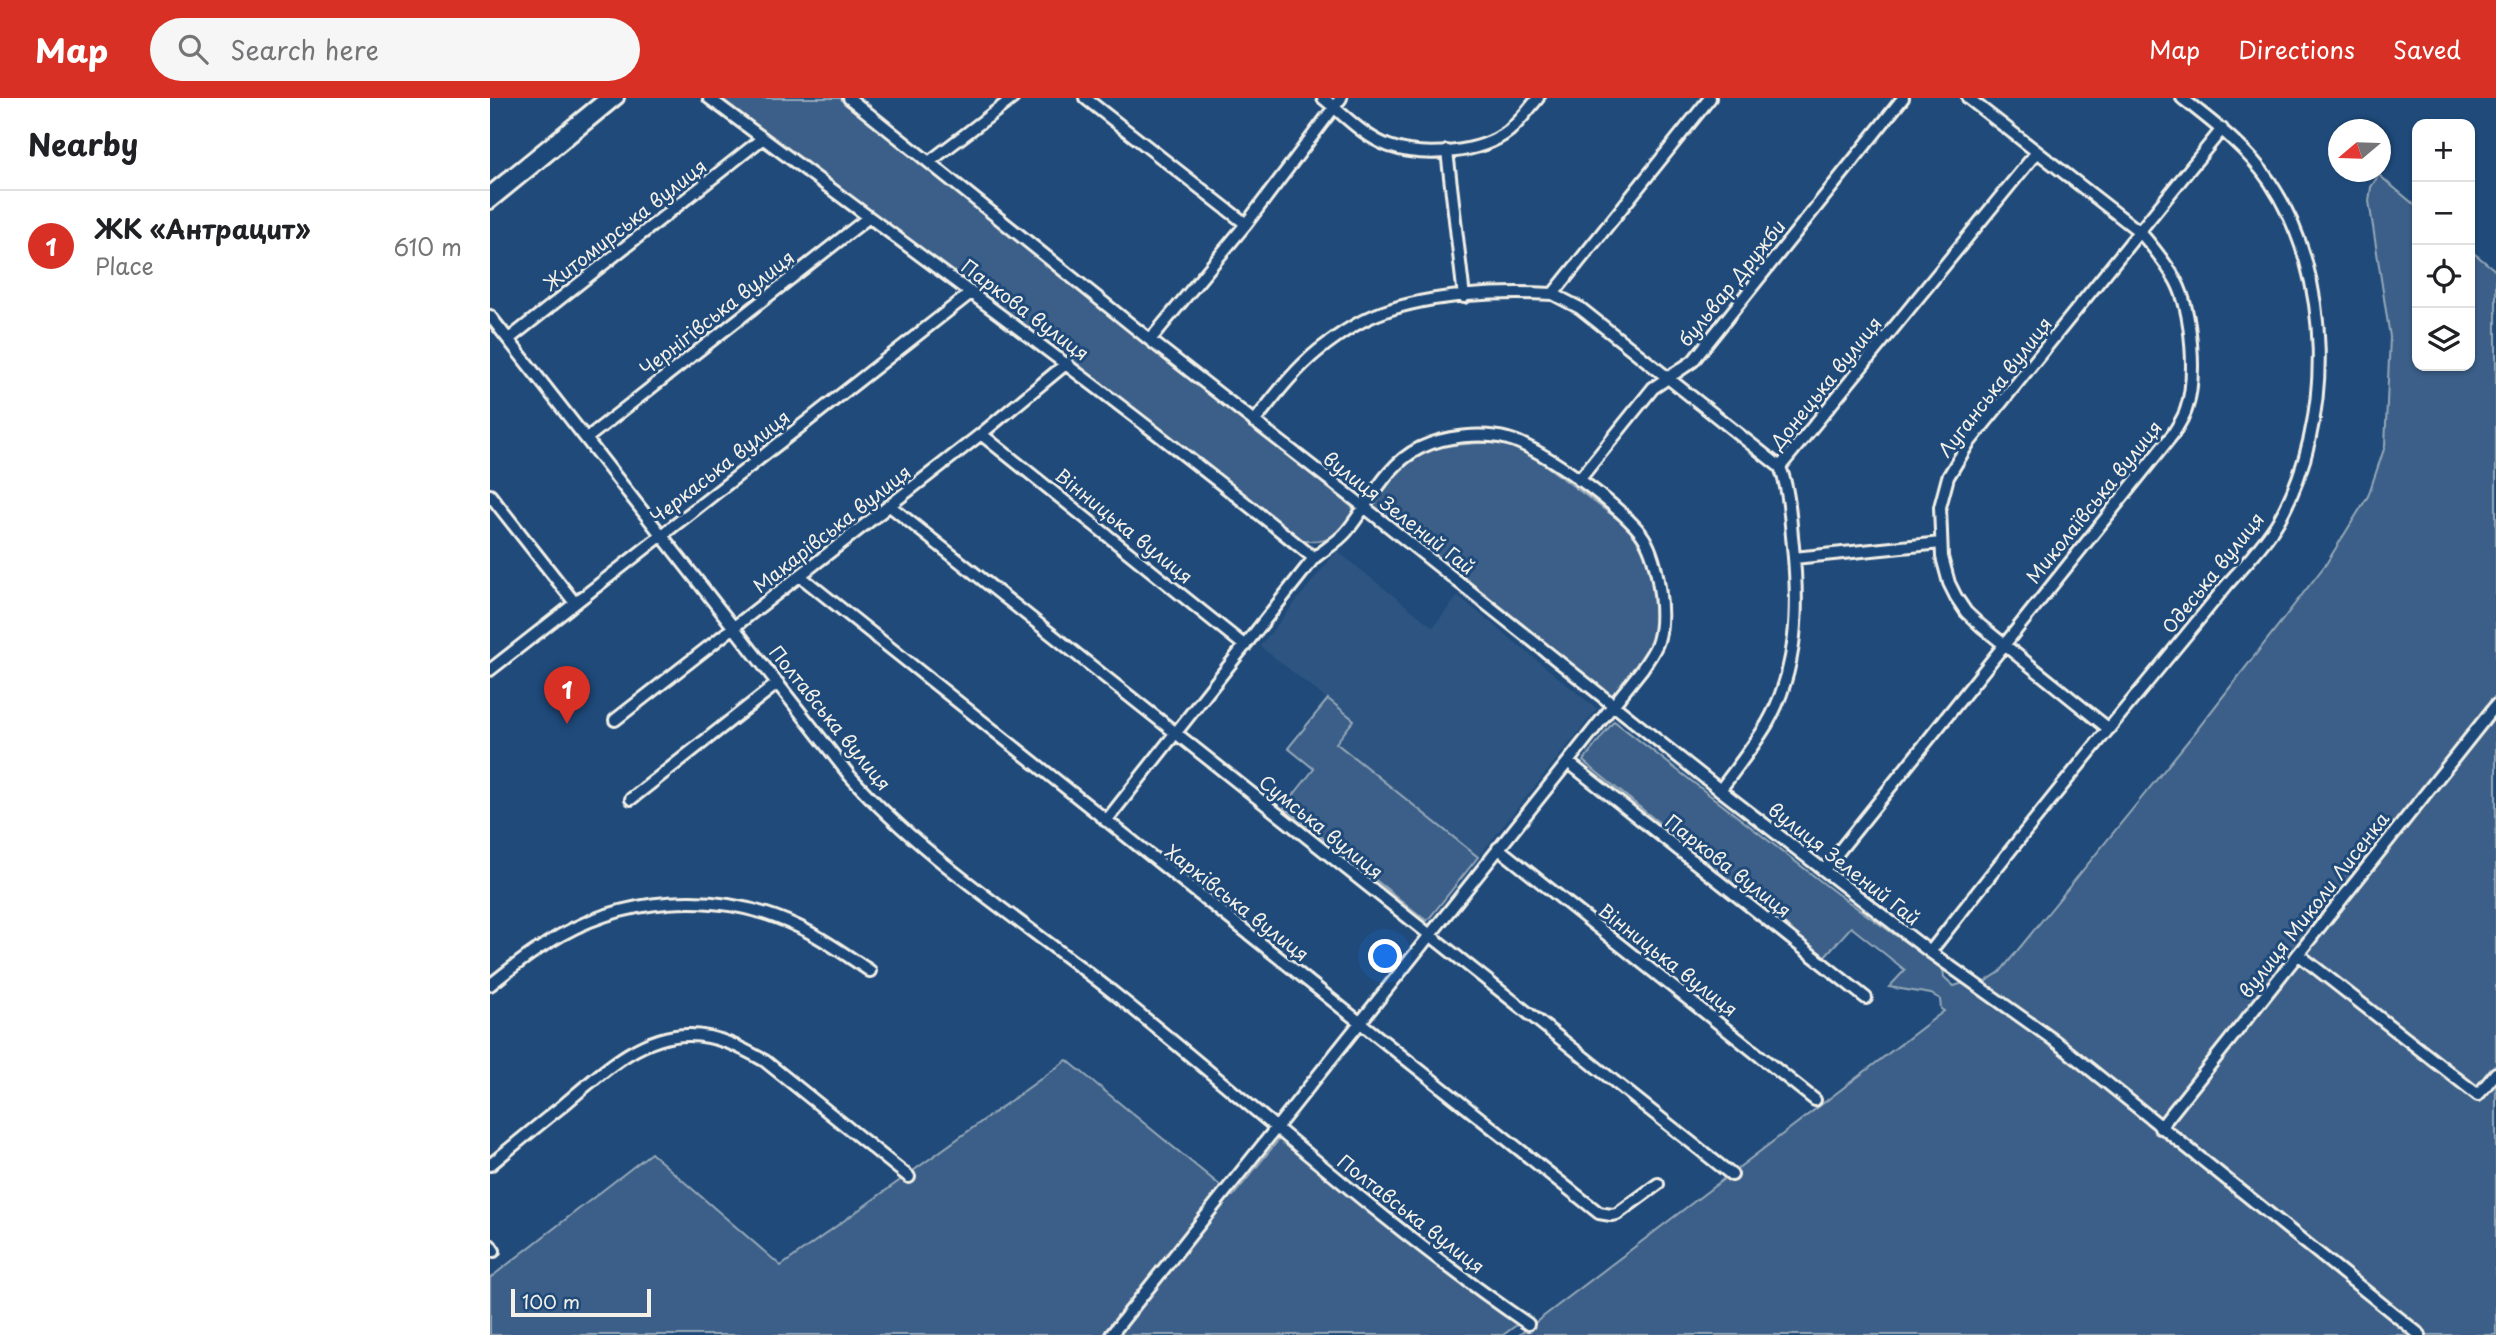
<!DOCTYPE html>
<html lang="en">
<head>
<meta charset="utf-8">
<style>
  :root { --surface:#fff; --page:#f6f6f6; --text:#202124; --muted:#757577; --line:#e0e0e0; --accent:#d93025 }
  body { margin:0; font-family:"Playpen Sans",sans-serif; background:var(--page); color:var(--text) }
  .controls { position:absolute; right:21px; top:21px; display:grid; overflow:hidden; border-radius:14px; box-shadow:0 2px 5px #0004 }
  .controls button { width:63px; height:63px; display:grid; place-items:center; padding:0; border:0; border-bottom:2px solid var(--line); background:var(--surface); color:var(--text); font:35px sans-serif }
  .compass { position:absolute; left:1838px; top:21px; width:63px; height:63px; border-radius:50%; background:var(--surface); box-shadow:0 2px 5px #0004; rotate:251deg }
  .scale { position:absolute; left:21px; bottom:18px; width:140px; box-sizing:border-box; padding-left:7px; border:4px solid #f4f1e8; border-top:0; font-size:19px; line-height:24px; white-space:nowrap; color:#f4f1e8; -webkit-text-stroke:5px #1f4a7a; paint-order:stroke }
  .you { position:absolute; left:896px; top:859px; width:24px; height:24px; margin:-18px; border:5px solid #fff; border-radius:50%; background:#1a73e8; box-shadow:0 0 0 10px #1a73e833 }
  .badge { display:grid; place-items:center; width:46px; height:46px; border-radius:50%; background:var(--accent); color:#fff; font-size:23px; font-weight:700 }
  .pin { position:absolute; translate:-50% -58px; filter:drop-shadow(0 2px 4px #0008) }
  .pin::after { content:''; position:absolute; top:37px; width:24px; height:21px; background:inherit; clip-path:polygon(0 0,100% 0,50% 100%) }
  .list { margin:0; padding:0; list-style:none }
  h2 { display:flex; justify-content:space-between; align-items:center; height:91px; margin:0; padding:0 28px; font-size:30px }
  h2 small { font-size:23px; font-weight:400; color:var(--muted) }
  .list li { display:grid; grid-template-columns:46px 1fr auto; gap:21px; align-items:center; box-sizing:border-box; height:112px; padding:0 28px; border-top:2px solid var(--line) }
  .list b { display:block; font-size:26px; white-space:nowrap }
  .list p { margin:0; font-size:23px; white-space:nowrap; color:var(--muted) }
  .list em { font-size:23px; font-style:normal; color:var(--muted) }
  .icon { flex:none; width:38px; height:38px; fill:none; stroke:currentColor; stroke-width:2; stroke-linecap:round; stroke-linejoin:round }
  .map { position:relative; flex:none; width:2006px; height:1237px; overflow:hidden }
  header { display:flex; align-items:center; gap:42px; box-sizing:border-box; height:98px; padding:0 35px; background:var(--accent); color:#fff }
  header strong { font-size:33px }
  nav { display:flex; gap:38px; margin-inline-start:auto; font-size:24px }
  .search { width:490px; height:63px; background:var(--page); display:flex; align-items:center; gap:18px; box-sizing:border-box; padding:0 24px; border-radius:38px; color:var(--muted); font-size:26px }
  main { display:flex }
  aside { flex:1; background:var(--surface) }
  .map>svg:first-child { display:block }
  .built { fill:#2d5581 }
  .green { fill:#3a5f88; stroke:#97a8b8; stroke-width:2 }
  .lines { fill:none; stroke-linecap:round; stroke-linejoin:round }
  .street-casing { stroke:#f4f1e8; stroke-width:16 }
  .street { stroke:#1f4a7a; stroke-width:10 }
  .labels { text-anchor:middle; stroke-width:6; stroke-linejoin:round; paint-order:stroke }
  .street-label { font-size:19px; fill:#f4f1e8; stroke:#1f4a7a }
</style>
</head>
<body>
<header>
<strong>Map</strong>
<div class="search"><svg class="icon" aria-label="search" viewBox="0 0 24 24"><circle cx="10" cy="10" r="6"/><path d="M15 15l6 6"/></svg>Search here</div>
<nav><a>Map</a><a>Directions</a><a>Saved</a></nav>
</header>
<main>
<aside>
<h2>Nearby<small></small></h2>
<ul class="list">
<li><span class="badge">1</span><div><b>ЖК «Антрацит»</b><p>Place</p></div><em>610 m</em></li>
</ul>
</aside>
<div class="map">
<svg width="2006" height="1237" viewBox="0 0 2006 1237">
  <rect width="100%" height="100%" fill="#1f4a7a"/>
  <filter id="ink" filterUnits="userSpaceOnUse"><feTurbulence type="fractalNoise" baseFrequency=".0143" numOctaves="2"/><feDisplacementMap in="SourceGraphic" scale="14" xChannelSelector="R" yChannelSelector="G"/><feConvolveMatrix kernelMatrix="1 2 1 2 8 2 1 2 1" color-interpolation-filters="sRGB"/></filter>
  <g filter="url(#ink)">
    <path class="built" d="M847,453L943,529L968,498L1107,611L988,759L845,645L863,622L770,548Z"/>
    <path class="green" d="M226,0H350L862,409L864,414L862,417C846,439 838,447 810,442L560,246Z
      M1889,77L1927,109V268H1980V152L2006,173V1237H1029L1454,913L1451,911L1450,901L1441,896L1399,889L1415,872L1361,829L1334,859L1093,663L1124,623L1346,795L1453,871L1454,879L1464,888L1476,884L1485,890L1510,874L1706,633L1836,466L1878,398L1895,348L1900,239L1879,103L1881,89Z
      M1016,344L1031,349L1138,429L1151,444L1160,465L1166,527L1161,550L1125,607L873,408C882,396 891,384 901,373C930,344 978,346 1016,344Z
      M838,601L864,622L846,645L988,759L937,823L794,709L824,671L798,650Z
      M577,962L743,1098L790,1040L1028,1226L1013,1237H0V1180L161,1055L291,1168Z"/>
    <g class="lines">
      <defs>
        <path id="street" d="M219,0C422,152 627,300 824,460
          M359,0L660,242L873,408L1230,692L1440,854L1565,943L1930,1237
          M595,0L756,126
          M833,0C853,16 874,39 899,48C933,60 990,56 1019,33C1030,23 1039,11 1048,0
          M957,53L974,199
          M439,64L523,0
          M0,94L115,0
          M0,105L128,0
          M1063,196L1090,210L1290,369
          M0,218L360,678C436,763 536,825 625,896C762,1006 892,1126 1038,1226
          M19,241L273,40
          M660,242L756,126L851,0
          M764,324C784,299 803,273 829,252C848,237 870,222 893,214C942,196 1011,193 1063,196L1220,0
          M491,336L755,548
          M97,340L379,119
          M1089,382L1163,290L1203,263L1413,0
          M0,397L85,505
          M400,408L1242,1077
          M1304,460L1451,445
          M310,478L1109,1115L1121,1117L1127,1116L1168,1086
          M0,572L482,194
          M125,622L491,336L577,265
          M1619,631L1491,528L1476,514L1466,499L1459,485L1452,459L1450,409L1458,379L1478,346L1732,31
          M1078,664L1376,900
          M1230,692C1246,671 1263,649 1277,626C1308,572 1309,509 1303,448C1300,422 1300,394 1290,369L1547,54
          M141,701L288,585
          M616,723L824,460C835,451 848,444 857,433C880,405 895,367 930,350C954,338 992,334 1018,341C1049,348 1138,413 1154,440C1168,463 1176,517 1168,543C1165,553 1157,563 1152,571L621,1237
          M1008,750L1325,1002
          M1334,772L1683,336C1687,329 1693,321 1696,312C1707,280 1702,213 1686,183C1676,165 1663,149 1650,134L1478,0
          M1440,854C1504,772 1569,691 1635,611C1669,570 1703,529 1736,488C1754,467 1775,446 1789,422C1844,323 1843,179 1780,84C1757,50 1724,25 1692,0
          M1808,856L1988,997L2006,975
          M0,887C18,873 36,858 56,846C130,798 227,790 307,828C333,840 356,857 380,873
          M1670,1030L2006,607
          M0,1067C24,1047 47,1028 71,1009C107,979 149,936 200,937C227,937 252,950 275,963L419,1079
          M0,1147L4,1153"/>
      </defs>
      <use href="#street" class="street-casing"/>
      <use href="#street" class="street"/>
    </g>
  </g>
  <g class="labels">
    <g class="street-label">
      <text transform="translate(135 127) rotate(-38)" y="7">Житомирська вулиця</text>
      <text transform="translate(1242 185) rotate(-51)" y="7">бульвар Дружби</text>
      <text transform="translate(535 212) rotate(37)" y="7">Паркова вулиця</text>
      <text transform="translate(227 215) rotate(-38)" y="7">Чернігівська вулиця</text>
      <text transform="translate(1336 285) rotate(-51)" y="7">Донецька вулиця</text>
      <text transform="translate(1505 289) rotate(-52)" y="7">Луганська вулиця</text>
      <text transform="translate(230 369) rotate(-38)" y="7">Черкаська вулиця</text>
      <text transform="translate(1604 404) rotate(-51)" y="7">Миколаївська вулиця</text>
      <text transform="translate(909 415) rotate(38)" y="7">вулиця Зелений Гай</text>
      <text transform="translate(634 428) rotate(39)" y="7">Вінницька вулиця</text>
      <text transform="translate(342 431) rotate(-38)" y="7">Макарівська вулиця</text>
      <text transform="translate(1723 475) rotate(-51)" y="7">Одеська вулиця</text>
      <text transform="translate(340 620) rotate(51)" y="7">Полтавська вулиця</text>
      <text transform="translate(831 729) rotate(39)" y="7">Сумська вулиця</text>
      <text transform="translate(1354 766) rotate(38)" y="7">вулиця Зелений Гай</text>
      <text transform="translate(1238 768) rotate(38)" y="7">Паркова вулиця</text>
      <text transform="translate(747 805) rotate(38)" y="7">Харківська вулиця</text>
      <text transform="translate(1824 807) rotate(-52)" y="7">вулиця Миколи Лисенка</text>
      <text transform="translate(1178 862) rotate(38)" y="7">Вінницька вулиця</text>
      <text transform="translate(921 1116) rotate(38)" y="7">Полтавська вулиця</text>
    </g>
  </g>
</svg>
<div class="controls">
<button>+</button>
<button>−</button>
<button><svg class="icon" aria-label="locate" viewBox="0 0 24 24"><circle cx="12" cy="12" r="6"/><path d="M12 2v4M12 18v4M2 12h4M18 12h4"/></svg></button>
<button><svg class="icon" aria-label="layers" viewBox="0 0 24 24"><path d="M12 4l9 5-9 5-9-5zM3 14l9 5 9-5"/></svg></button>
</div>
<svg class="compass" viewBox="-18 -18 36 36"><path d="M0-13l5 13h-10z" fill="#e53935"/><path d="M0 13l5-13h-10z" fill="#757577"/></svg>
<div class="scale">100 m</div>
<div class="you"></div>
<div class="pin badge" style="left:77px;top:626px">1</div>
</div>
</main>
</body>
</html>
